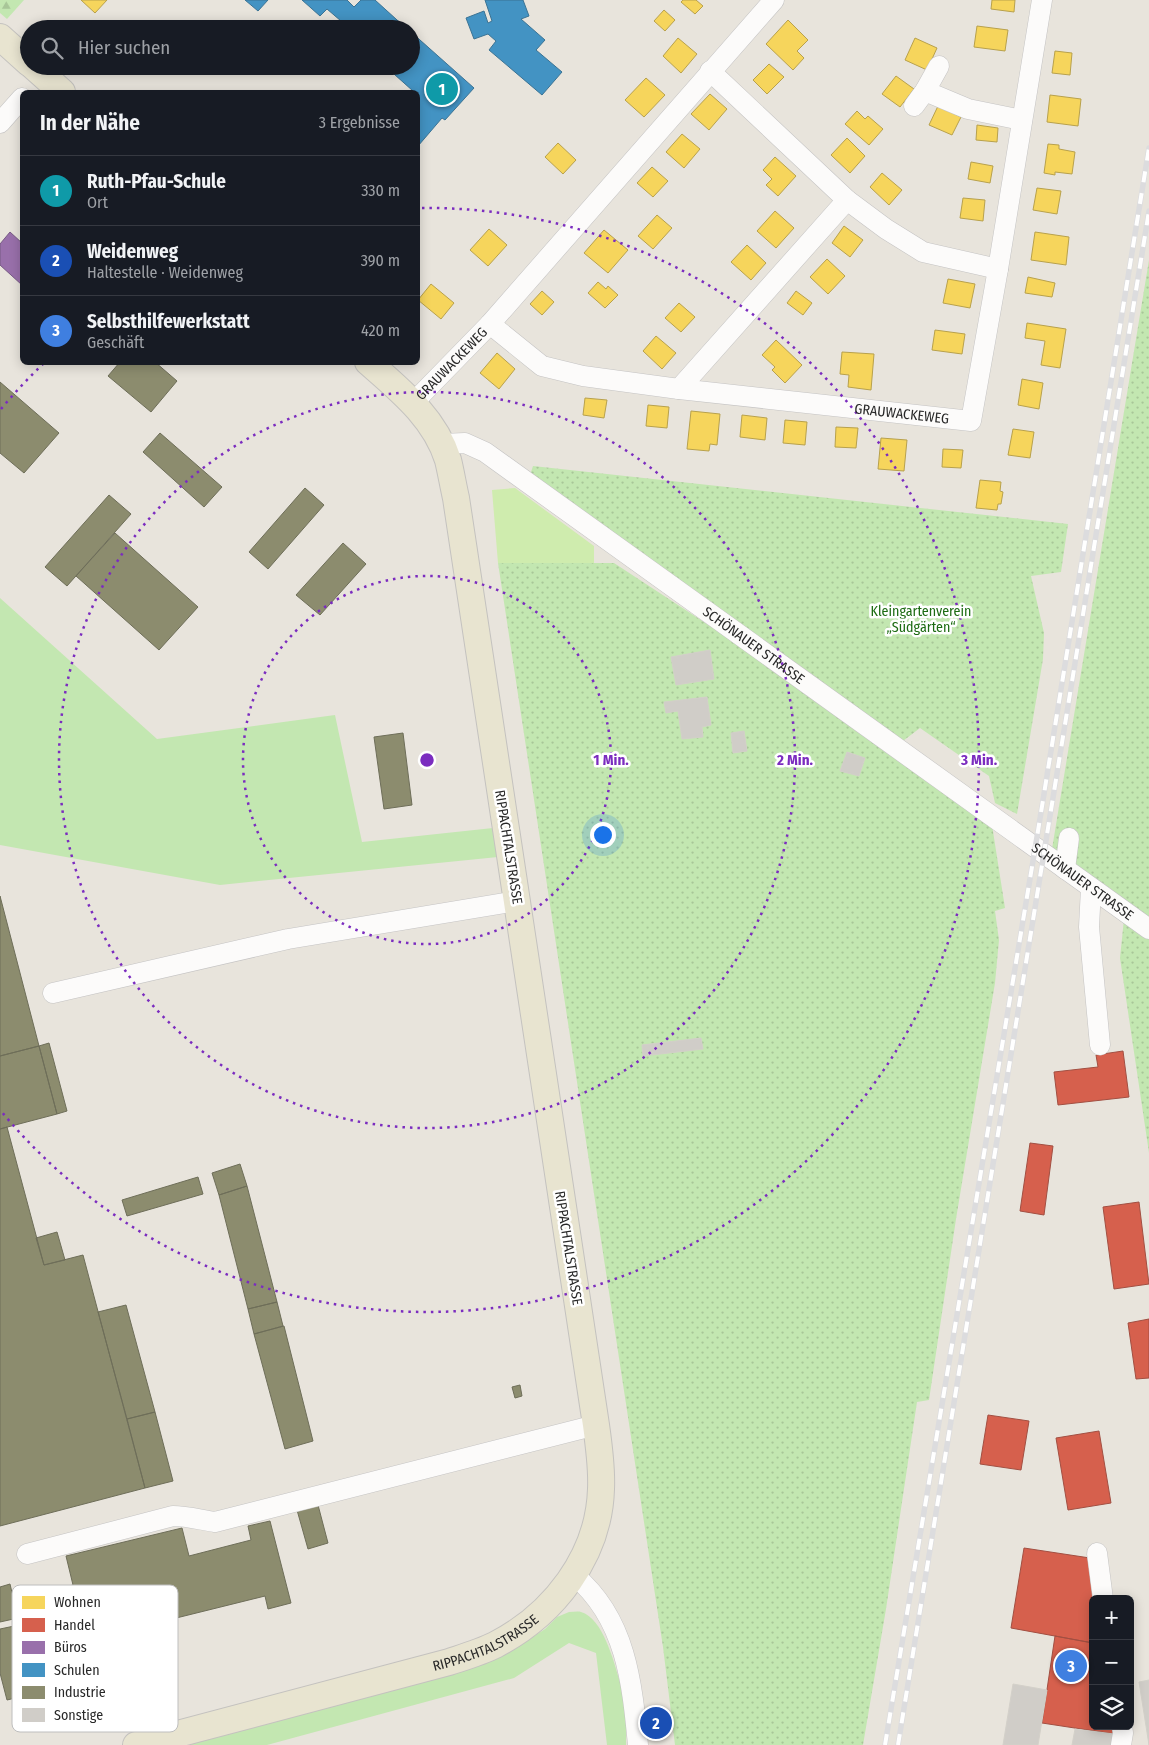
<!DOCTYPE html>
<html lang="de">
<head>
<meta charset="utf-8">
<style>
  :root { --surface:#171b24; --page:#20242c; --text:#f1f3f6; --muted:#9ea1a6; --line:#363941; --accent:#0f766e }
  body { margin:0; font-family:"Fira Sans Condensed",sans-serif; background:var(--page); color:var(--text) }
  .controls { position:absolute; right:15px; bottom:15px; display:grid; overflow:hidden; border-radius:8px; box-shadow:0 2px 12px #0003 }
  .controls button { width:45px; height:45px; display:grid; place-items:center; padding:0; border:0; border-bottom:1px solid var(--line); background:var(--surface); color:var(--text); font:25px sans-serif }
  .you { position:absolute; left:602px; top:834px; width:18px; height:18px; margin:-12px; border:4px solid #fff; border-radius:50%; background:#1a73e8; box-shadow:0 0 0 8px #1a73e833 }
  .badge { display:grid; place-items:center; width:32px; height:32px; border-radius:50%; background:var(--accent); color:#fff; font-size:16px; font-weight:700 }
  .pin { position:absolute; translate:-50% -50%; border:2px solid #fff; box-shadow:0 1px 5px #0006 }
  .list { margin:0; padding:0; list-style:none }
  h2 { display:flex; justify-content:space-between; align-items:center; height:65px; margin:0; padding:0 20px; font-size:21px }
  h2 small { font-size:16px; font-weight:400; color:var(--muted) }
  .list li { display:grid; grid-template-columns:32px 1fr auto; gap:15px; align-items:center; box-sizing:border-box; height:70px; padding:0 20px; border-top:1px solid var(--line) }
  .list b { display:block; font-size:19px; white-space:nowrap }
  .list p { margin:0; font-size:16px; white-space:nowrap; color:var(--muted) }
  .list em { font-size:16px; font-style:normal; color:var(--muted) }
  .icon { flex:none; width:28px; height:28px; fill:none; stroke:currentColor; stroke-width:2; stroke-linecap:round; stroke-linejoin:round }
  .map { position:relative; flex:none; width:1149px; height:1745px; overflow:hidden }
  .search { position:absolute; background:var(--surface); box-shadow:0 2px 12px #0003; left:20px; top:20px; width:400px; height:55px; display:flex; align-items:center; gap:12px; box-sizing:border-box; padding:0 18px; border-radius:28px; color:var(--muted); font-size:19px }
  .panel { position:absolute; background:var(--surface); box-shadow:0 2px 12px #0003; left:20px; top:90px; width:400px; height:275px; border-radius:8px }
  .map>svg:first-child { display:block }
  .grass { fill:#c3e7b1 }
  .forest { fill:url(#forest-firs) }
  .garden { fill:url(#garden-dots) }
  .pitch { fill:#cfecae }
  .homes { fill:#f6d55c; stroke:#b8a14c }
  .shops { fill:#d6604d; stroke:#a24f42 }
  .offices { fill:#9970ab; stroke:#775a84 }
  .schools { fill:#4393c3; stroke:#3b7394 }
  .industry { fill:#8c8c6e; stroke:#6e6e59 }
  .building { fill:#d0cdc8; stroke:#d3d0c9 }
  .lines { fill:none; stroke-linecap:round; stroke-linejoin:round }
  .minor-casing { stroke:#c4c3c3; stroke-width:21 }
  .major-casing { stroke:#c4c2bf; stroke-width:28 }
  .minor { stroke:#fcfbfa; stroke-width:20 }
  .major { stroke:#e8e4d0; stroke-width:26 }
  .rail-casing { stroke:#dcdcde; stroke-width:5.5 }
  .rail { stroke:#fff; stroke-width:4; stroke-dasharray:11; stroke-linecap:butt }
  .ring { fill:none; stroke:#7b2cbf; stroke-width:2.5; stroke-dasharray:2.5 5 }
  .labels { text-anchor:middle; stroke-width:5; stroke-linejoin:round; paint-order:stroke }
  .street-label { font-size:14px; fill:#282828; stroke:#fff }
  .park-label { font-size:14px; fill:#1c6b12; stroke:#fff }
  .key { fill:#fff; stroke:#bebebe; stroke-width:1 }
  .key-label { font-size:14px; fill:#282828 }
  .centre { fill:#7b2cbf; stroke:#fff; stroke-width:2.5 }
  .ring-label { font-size:15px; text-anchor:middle; font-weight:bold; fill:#7b2cbf; stroke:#fff; stroke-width:5; stroke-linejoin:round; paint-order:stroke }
</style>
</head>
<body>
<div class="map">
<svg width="1149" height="1745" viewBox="0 0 1149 1745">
  <defs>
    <pattern id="forest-firs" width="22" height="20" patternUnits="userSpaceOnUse" patternTransform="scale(1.25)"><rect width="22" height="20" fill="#c3e7b1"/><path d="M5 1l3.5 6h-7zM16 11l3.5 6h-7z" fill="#a8c698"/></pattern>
    <pattern id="garden-dots" width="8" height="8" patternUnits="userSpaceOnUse" patternTransform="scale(1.25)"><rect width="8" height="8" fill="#c3e7b1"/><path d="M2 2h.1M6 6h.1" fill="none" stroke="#a8c698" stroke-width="1.8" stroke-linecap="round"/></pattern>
  </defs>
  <rect width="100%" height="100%" fill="#e8e4dc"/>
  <path class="grass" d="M0,598L157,739L335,715L362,842L493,828L498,857L220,885L0,845Z
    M569,1612C573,1612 578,1611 581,1612C603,1618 614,1662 620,1682L627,1666L626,1745H607L596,1653L569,1643L514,1678L267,1745H167L519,1646L545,1629L557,1617Z"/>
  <path class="forest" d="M0,0H24L7,19L0,13Z"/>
  <path class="garden" d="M1149,260V1153L1120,958L1124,919L1111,889L1052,849Z
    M533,466L1068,524L1061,572L1031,576L1044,633L1043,659L1017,814L995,803L989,776L920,728L903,741L530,475Z
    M498,563H614L745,649L992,825L1005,908L995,911L999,940L995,983L956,1219L929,1400L917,1402L886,1609L863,1745H675L663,1647Z"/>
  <path class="pitch" d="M515,488L594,546V563H498L492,490Z"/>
  <path class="homes" d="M81,0H107L95,13Z
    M683,0H696L703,6L695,14L681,2Z
    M992,0H1015L1014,12L991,9Z
    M664,10L675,20L665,31L654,21Z
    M788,20L808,40L797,51L804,58L793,70L766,44Z
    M977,26L1008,30L1005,51L974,47Z
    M678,38L697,54L681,73L663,56Z
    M915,38L937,48L927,70L905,60Z
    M1055,51L1072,53L1070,75L1052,73Z
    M769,64L784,77L767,94L753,80Z
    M896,76L914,89L900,107L882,94Z
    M646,78L665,95L644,117L625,100Z
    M710,94L727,109L709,130L691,114Z
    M1050,95L1081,99L1078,126L1047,122Z
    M938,106L961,117L952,135L929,125Z
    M857,111L865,119L868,116L883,129L869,145L845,124Z
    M977,125L998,128L997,142L976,140Z
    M682,134L700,149L684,168L666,152Z
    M847,138L865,156L850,173L831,155Z
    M558,143L576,160L563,174L545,157Z
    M1048,144L1059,145V149L1075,152L1072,174L1055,172V175L1044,173Z
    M775,157L796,176L778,196L766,185L772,179L763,170Z
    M971,162L993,166L990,183L968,179Z
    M652,167L668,181L653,197L637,183Z
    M882,173L902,190L889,205L870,187Z
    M1037,188L1061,191L1057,214L1033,210Z
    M963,198L985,200L983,221L960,218Z
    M775,211L794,228L776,248L757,231Z
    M657,215L672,228L653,249L638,236Z
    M844,226L863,240L850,257L832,243Z
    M489,229L507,245L488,266L470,250Z
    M604,230L628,250L608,273L584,253Z
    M1035,232L1069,237L1066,265L1031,260Z
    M747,245L766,263L751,280L731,262Z
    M827,259L845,276L828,294L810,277Z
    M1028,277L1055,283L1052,297L1025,293Z
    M948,279L975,284L970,308L943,303Z
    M598,282L606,289L608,286L618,295L605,308L588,293Z
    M431,284L454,303L441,319L418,300Z
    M542,291L554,302L542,315L530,304Z
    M796,291L812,303L803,315L787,303Z
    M679,303L695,317L681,332L665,318Z
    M1027,323L1066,329L1060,368L1041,365L1045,341L1025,338Z
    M935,330L965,334L962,354L932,350Z
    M656,336L676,353L662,369L643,351Z
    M776,340L802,365L785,383L772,370L775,367L762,355Z
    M842,352L874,354L871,390L848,387L849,375L840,374Z
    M497,353L515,369L499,389L480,373Z
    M1022,379L1043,383L1039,409L1018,405Z
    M585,398L607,400L604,418L583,415Z
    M648,405L669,407L667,428L646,426Z
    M691,411L720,414L717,445L710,444L709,451L687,449Z
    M742,415L767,418L765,440L740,437Z
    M785,420L807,422L805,445L783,443Z
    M836,427L858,428L856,448L835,447Z
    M1013,429L1034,432L1030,458L1008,455Z
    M881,438L907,440L904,471L878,469Z
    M943,449L963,450L961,468L942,467Z
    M980,480L1001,482L1000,491L1003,492L1001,504H998L997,510L976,508Z"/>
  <path class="shops" d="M1123,1051L1129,1097L1058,1105L1054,1072L1098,1067L1096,1055Z
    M1030,1143L1053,1146L1044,1215L1020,1211Z
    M1139,1202L1149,1284L1114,1289L1103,1207Z
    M1149,1319V1378L1136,1379L1128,1323Z
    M988,1415L1029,1421L1021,1470L980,1464Z
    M1099,1431L1111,1503L1068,1510L1056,1438Z
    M1024,1548L1090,1558L1095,1599H1093V1643L1011,1628Z
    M1055,1636L1093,1643V1726H1113L1114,1734L1042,1723Z"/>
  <path class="offices" d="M10,232L22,243V285L0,265V244Z"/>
  <path class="schools" d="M245,0H268L258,11Z
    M302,0H347L354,7L361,0H375L407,29H343L338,25L341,21L327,9L320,16Z
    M485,0H523L529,16L521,19L545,40L536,50L562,72L542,95L489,50L496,41L488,34L474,39L466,18L484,11L488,23L492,21Z
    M411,32L474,88L445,120L442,118L418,146V92H412L413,91L385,66H411Z"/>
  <path class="industry" d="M120,362H155L177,381L151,412L108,376Z
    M0,382L59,433L24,473L0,453Z
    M160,433L222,487L204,507L143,452Z
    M305,488L324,505L268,569L249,552Z
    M109,495L131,514L67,586L45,567Z
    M115,533L198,607L159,650L76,576Z
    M343,543L366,564L320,615L296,595Z
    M403,733L412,805L384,809L374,737Z
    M0,896L39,1046L0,1056Z
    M49,1043L67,1111L57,1114L39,1046Z
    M39,1046L57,1114L0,1129V1056Z
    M7,1127L44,1265L83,1255L145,1488L0,1526V1129Z
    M240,1164L247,1186L219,1195L212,1173Z
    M198,1177L203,1194L127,1216L122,1200Z
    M247,1186L277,1302L248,1309L219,1195Z
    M57,1232L65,1260L44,1265L36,1238Z
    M277,1302L283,1326L254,1334L248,1309Z
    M126,1305L155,1412L127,1419L98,1312Z
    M284,1326L313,1441L285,1449L254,1334Z
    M520,1385L522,1396L515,1398L512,1387Z
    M155,1412L173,1481L145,1488L127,1419Z
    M318,1505L328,1543L308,1549L297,1510Z
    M270,1521L291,1603L268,1609L265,1596L43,1651L30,1596L73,1585L66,1556L182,1528L189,1556L251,1540L248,1526Z
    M10,1584L18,1618L0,1622V1587Z
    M19,1625L36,1693L7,1700L0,1673V1629Z"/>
  <path class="building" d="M710,650L714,679L676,685L671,657Z
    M707,697L711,725L702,727L703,737L682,739L678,711L666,713L664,702Z
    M744,731L747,751L733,753L731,733Z
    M847,752L865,758L859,776L840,771Z
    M701,1038L703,1049L643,1056L642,1045Z
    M1149,1680V1745L1139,1682Z
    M1013,1684L1047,1690L1038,1745H1003Z
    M670,1717L672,1727L661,1729L660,1718Z
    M1075,1729L1114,1734L1112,1745H1072Z"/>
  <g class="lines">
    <defs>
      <g id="minor">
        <path d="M710,71L847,200L886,229L923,252L998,269"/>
        <path d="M925,91L968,109L1022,120"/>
        <path d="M914,106L925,91L939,66"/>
        <path d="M0,123L22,98"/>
        <path id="s1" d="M490,324L542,366L583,376L679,389L971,421L998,269L1042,0"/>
        <path d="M679,389L847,200"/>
        <path id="s2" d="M413,403L490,324L774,0"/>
        <path id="s3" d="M442,444L465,443L485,452L1149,929"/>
        <path d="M1065,869L1069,838"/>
        <path d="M1091,888L1089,927L1100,1045"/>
        <path d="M53,993L288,939L517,901"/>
        <path d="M1097,1553L1103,1599"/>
        <path d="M27,1554L173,1516C187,1516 201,1520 215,1522L596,1425"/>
        <path d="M575,1576C626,1619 632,1682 638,1745"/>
        <path d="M1121,1745L1123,1733L1122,1726"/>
      </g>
      <g id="major">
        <path d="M0,37L29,63"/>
        <path d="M33,66L62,92"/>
        <path id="s4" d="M136,1745L449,1662C464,1657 481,1652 495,1645C553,1615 599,1557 601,1489C602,1468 599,1446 596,1425L456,498C453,485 451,472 448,460C435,418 400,390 368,362"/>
      </g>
    </defs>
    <use href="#minor" class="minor-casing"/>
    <use href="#major" class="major-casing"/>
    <use href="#minor" class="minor"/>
    <use href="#major" class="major"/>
    <defs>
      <path id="rail" d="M885,1745L1037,837L1149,148
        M898,1745L1149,211"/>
    </defs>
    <use href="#rail" class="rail-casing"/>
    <use href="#rail" class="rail"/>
  </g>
  <g class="ring">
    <circle cx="427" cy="760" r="184"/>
    <circle cx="427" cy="760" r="368"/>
    <path d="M1 409A552 552 0 0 1 44 363M422 208A552 552 0 1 1 1 1111"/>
  </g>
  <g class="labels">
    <g class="street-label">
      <text dy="5" stroke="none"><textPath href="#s2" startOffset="55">GRAUWACKEWEG</textPath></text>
      <text dy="5" stroke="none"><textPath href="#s1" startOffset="430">GRAUWACKEWEG</textPath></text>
      <text dy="5" stroke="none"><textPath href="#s3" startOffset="376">SCHÖNAUER STRASSE</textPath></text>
      <text transform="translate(509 847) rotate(81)" y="5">RIPPACHTALSTRASSE</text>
      <text dy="5" stroke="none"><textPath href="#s3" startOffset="781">SCHÖNAUER STRASSE</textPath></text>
      <text transform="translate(569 1248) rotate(81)" y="5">RIPPACHTALSTRASSE</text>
      <text dy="5" stroke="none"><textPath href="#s4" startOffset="365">RIPPACHTALSTRASSE</textPath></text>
    </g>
    <g class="park-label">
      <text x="921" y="616">Kleingartenverein<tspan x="921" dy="16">„Südgärten“</tspan></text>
    </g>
  </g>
  <rect x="12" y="1585" width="166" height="147" rx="8" class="key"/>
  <rect x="22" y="1596" width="23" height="13" fill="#f6d55c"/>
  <rect x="22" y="1618" width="23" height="14" fill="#d6604d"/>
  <rect x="22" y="1641" width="23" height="13" fill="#9970ab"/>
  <rect x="22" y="1663" width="23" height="14" fill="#4393c3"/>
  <rect x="22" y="1686" width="23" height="13" fill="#8c8c6e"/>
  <rect x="22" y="1708" width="23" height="14" fill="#d0cdc8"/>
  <g class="key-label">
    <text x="54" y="1607">Wohnen</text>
    <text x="54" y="1630">Handel</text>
    <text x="54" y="1652">Büros</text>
    <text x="54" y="1675">Schulen</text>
    <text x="54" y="1697">Industrie</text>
    <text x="54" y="1720">Sonstige</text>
  </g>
  <circle cx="427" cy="760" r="8" class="centre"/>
  <g class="ring-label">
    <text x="611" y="765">1 Min.</text>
    <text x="795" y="765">2 Min.</text>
    <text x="979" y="765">3 Min.</text>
  </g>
</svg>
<div class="controls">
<button>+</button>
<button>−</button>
<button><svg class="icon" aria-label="layers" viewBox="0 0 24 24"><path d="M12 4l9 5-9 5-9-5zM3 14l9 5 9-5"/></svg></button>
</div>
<div class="you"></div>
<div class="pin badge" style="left:442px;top:89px;background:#0f9aa8">1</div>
<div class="pin badge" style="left:656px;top:1723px;background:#1a4fb4">2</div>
<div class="pin badge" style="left:1071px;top:1666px;background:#3f7fe0">3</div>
<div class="search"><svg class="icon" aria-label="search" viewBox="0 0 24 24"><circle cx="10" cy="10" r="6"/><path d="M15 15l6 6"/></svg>Hier suchen</div>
<section class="panel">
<h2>In der Nähe<small>3 Ergebnisse</small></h2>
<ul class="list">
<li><span class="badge" style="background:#0f9aa8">1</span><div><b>Ruth-Pfau-Schule</b><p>Ort</p></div><em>330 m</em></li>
<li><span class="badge" style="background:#1a4fb4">2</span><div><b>Weidenweg</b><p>Haltestelle · Weidenweg</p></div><em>390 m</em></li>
<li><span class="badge" style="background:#3f7fe0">3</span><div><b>Selbsthilfewerkstatt</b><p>Geschäft</p></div><em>420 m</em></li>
</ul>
</section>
</div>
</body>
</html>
